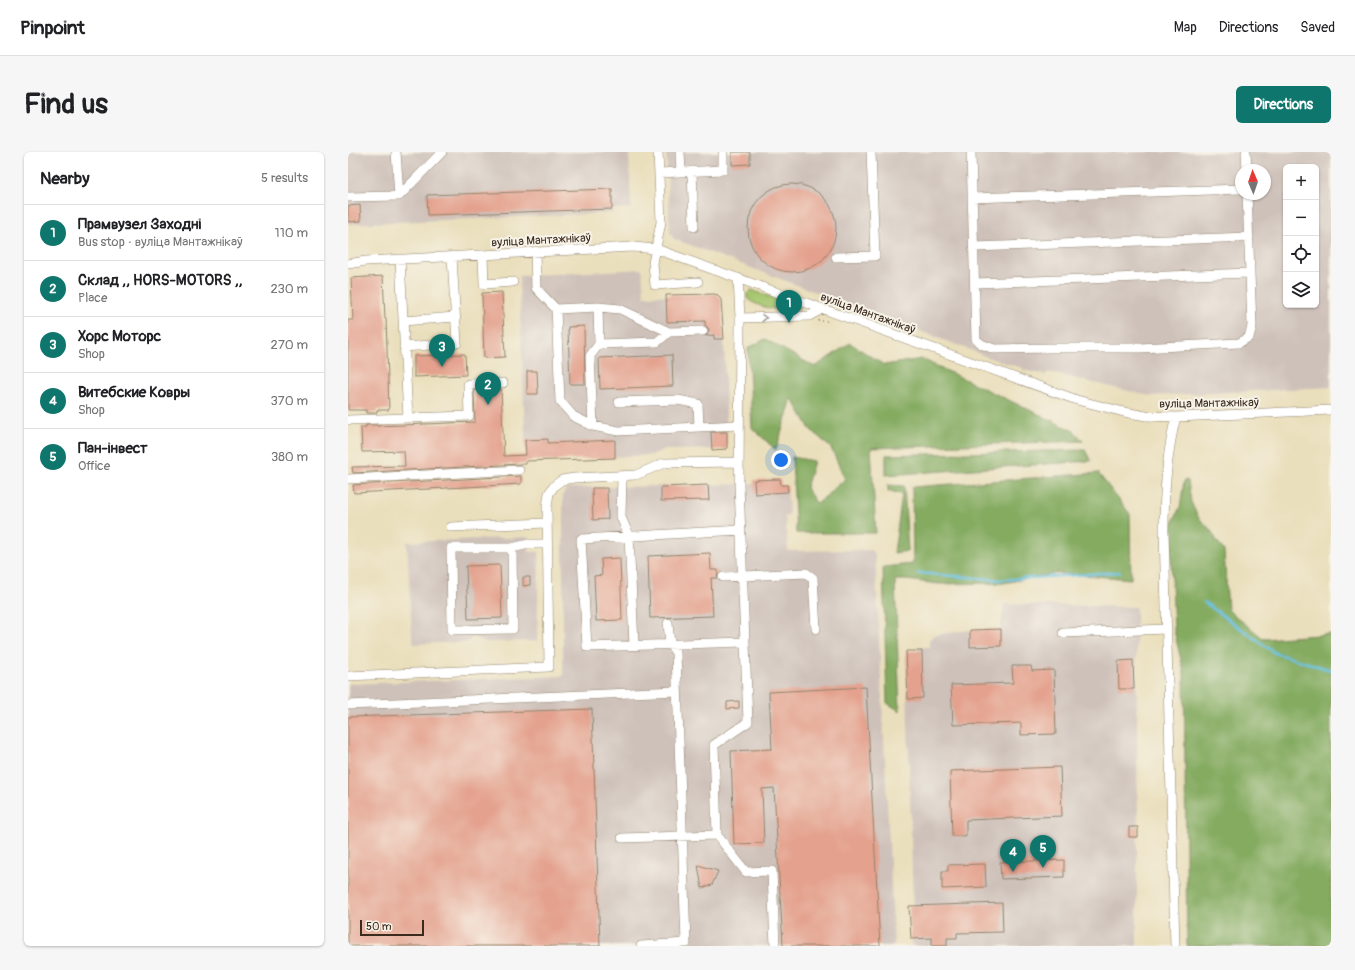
<!DOCTYPE html>
<html lang="en">
<head>
<meta charset="utf-8">
<style>
  :root { --surface:#fff; --page:#f6f6f6; --text:#202124; --muted:#757577; --line:#e0e0e0; --accent:#0f766e }
  body { margin:0; font-family:Pangolin,sans-serif; background:var(--page); color:var(--text) }
  .controls { position:absolute; right:12px; top:12px; display:grid; overflow:hidden; border-radius:6px; box-shadow:0 1px 3px #0004 }
  .controls button { width:36px; height:36px; display:grid; place-items:center; padding:0; border:0; border-bottom:1px solid var(--line); background:var(--surface); color:var(--text); font:20px sans-serif }
  .compass { position:absolute; left:887px; top:12px; width:36px; height:36px; border-radius:50%; background:var(--surface); box-shadow:0 1px 3px #0004; rotate:358deg }
  .scale { position:absolute; left:12px; bottom:10px; width:64px; box-sizing:border-box; padding-left:4px; border:2px solid #3b2a1e; border-top:0; font-size:11px; line-height:14px; white-space:nowrap; color:#3b2a1e; -webkit-text-stroke:3px #f7f3e8; paint-order:stroke }
  .you { position:absolute; left:433px; top:308px; width:14px; height:14px; margin:-10px; border:3px solid #fff; border-radius:50%; background:#1a73e8; box-shadow:0 0 0 6px #1a73e833 }
  .badge { display:grid; place-items:center; width:26px; height:26px; border-radius:50%; background:var(--accent); color:#fff; font-size:13px; font-weight:700 }
  .pin { position:absolute; translate:-50% -33px; filter:drop-shadow(0 1px 2px #0008) }
  .pin::after { content:''; position:absolute; top:21px; width:14px; height:12px; background:inherit; clip-path:polygon(0 0,100% 0,50% 100%) }
  .list { margin:0; padding:0; list-style:none }
  h2 { display:flex; justify-content:space-between; align-items:center; height:52px; margin:0; padding:0 16px; font-size:17px }
  h2 small { font-size:13px; font-weight:400; color:var(--muted) }
  .list li { display:grid; grid-template-columns:26px 1fr auto; gap:12px; align-items:center; box-sizing:border-box; height:56px; padding:0 16px; border-top:1px solid var(--line) }
  .list b { display:block; font-size:15px; white-space:nowrap }
  .list p { margin:0; font-size:13px; white-space:nowrap; color:var(--muted) }
  .list em { font-size:13px; font-style:normal; color:var(--muted) }
  .icon { flex:none; width:22px; height:22px; fill:none; stroke:currentColor; stroke-width:2; stroke-linecap:round; stroke-linejoin:round }
  .map { position:relative; flex:none; width:983px; height:794px; overflow:hidden; border-radius:6px }
  header { display:flex; align-items:center; gap:24px; box-sizing:border-box; height:56px; padding:0 20px; background:var(--surface); border-bottom:1px solid var(--line) }
  header strong { font-size:19px }
  nav { display:flex; gap:22px; margin-inline-start:auto; font-size:14px }
  .intro { display:flex; align-items:center; justify-content:space-between; box-sizing:border-box; height:96px; padding:0 24px }
  h1 { margin:0; font-size:28px }
  .button { padding:10px 18px; border-radius:6px; background:var(--accent); color:#fff; font-size:14px; font-weight:700 }
  main { display:flex; gap:24px; padding:0 24px }
  aside { flex:1; background:var(--surface); border-radius:6px; box-shadow:0 1px 3px #0004 }
  .map>svg:first-child { display:block }
  .industrial { fill:#cec1ba; fill-rule:evenodd }
  .green { fill:#a6c66e; stroke:#707846 }
  .forest { fill:#84ab61; stroke:#606a40 }
  .lines { fill:none; stroke-linecap:round; stroke-linejoin:round }
  .stream { stroke:#65c1e3; stroke-width:2.5 }
  .building { fill:#e4a28e }
  .minor-casing { stroke:#92846d; stroke-width:10 }
  .path { stroke:#92846d; stroke-width:1.5; stroke-dasharray:1 3; stroke-linecap:butt }
  .minor { stroke:#fff; stroke-width:9 }
  .oneway { stroke:#a79f9a }
  .labels { text-anchor:middle; stroke-width:4; stroke-linejoin:round; paint-order:stroke }
  .street-label { font-size:12px; fill:#3b2a1e; stroke:#f7f3e8 }
</style>
</head>
<body>
<header>
<strong>Pinpoint</strong>
<nav><a>Map</a><a>Directions</a><a>Saved</a></nav>
</header>
<div class="intro"><h1>Find us</h1><a class="button">Directions</a></div>
<main>
<aside>
<h2>Nearby<small>5 results</small></h2>
<ul class="list">
<li><span class="badge">1</span><div><b>Прамвузел Заходні</b><p>Bus stop · вуліца Мантажнікаў</p></div><em>110 m</em></li>
<li><span class="badge">2</span><div><b>Склад ,, HORS-MOTORS ,,</b><p>Place</p></div><em>230 m</em></li>
<li><span class="badge">3</span><div><b>Хорс Моторс</b><p>Shop</p></div><em>270 m</em></li>
<li><span class="badge">4</span><div><b>Витебские Ковры</b><p>Shop</p></div><em>370 m</em></li>
<li><span class="badge">5</span><div><b>Пан-інвест</b><p>Office</p></div><em>380 m</em></li>
</ul>
</aside>
<div class="map">
<svg width="983" height="794" viewBox="0 0 983 794">
  <rect width="100%" height="100%" fill="#f7f3e8"/>
  <filter id="ink" filterUnits="userSpaceOnUse"><feTurbulence type="fractalNoise" baseFrequency=".025" numOctaves="2"/><feDisplacementMap in="SourceGraphic" scale="8" xChannelSelector="R" yChannelSelector="G"/><feConvolveMatrix kernelMatrix="1 2 1 2 8 2 1 2 1" color-interpolation-filters="sRGB"/></filter>
  <filter id="wash" filterUnits="userSpaceOnUse"><feTurbulence type="fractalNoise" baseFrequency=".012" numOctaves="4" result="noise"/><feDisplacementMap in="SourceGraphic" scale="16" xChannelSelector="R" yChannelSelector="G"/><feGaussianBlur stdDeviation="0.9" result="paint"/><feColorMatrix in="noise" values="0 0 0 0 0 0 0 0 0 0 0 0 0 0 0 0 0 1.4 0 .05"/><feComposite in="paint" operator="in"/></filter>
  <g filter="url(#wash)">
    <rect width="100%" height="100%" fill="#eadfbc"/>
    <path class="industrial" d="M0,0H281L283,56L264,57V61L0,72Z
      M318,0H983V235L802,244L699,220L698,223L675,218V216L650,209L617,196L326,87L322,81ZM938,15H968V153H938ZM893,18H917V42H893Z
      M294,117L296,144L366,142L370,143L372,145L373,148L376,187L379,297L314,298L304,303L178,309L171,124Z
      M432,327L433,333H439L441,363H437L440,399L523,398L527,402L546,794H0V532L215,524V342L219,336L406,332V328Z
      M181,385V400H191L189,489L138,490L124,485L120,490L66,492L64,484L59,390Z
      M656,452L788,455L790,685H789V794H564L563,787L561,754H565L558,499H570V495H581V488L586,483L621,478L653,477Z"/>
    <path class="green" d="M403,138L406,139L453,156C440,161 408,156 399,146V142Z"/>
    <path class="forest" d="M417,187L467,215L502,191L536,213L574,207L726,279L735,289L523,296L528,381H448L444,305L466,309L458,336L469,352L497,327L483,296L462,277L444,246L428,298L404,276L400,196Z
      M737,298L743,309L538,323V303Z
      M750,321L782,362L783,427L710,421L655,431L591,432L559,428H547L552,559L539,551L535,415L565,412L564,335Z
      M838,328L840,329L843,350L850,365L862,377L869,389L876,399L880,458L916,487L983,482V794H839L836,521L826,478L822,382L824,372L832,355L836,329Z
      M540,333L556,334L560,399L546,401L554,342L540,339Z"/>
    <g class="lines">
      <path class="stream" d="M570,421L653,428L772,420
        M856,450L927,501L983,518"/>
    </g>
    <g id="blocks">
      <path class="building" d="M384,0H402V12L384,13Z
        M400 76a44 44 0 1 1 88 0a44 44 0 1 1-88 0Z
        M264,37V57L80,63L79,43Z
        M12,53L13,69L0,70V54Z
        M35,124L37,167L38,166L41,258H29V261H18V258H0V168H5L3,126Z
        M154,140L157,205L136,206L134,141Z
        M366,142L370,143L373,148L376,187H366V183L358,184L361,178L360,176L357,173V169L319,170L318,143Z
        M236,174L237,232H222L220,175Z
        M117,202L118,223L66,225V204Z
        M324,203L325,234L252,237L251,206Z
        M179,219H189L190,242H179Z
        M153,237L156,304L178,303L177,288L200,287V291L267,288V306L178,309V312H172L5,321L4,315L57,314L56,299L14,300L13,275H18V273H29V274L127,270L126,238Z
        M363,280H379V297L364,298Z
        M173,324V332L6,341L5,333Z
        M432,327L433,333H439L440,340L407,342L406,328Z
        M360,333L361,348L313,349V335Z
        M244,336H259L260,367L245,368Z
        M362,401L363,418H370V421L369,426H363L365,464L302,466L300,404Z
        M272,406L274,468L248,469L246,424L254,423L253,407Z
        M152,413L154,466L120,467L118,414Z
        M175,425H182V433L175,434Z
        M653,477V494L622,495V478Z
        M558,499H574L575,546L560,547Z
        M785,508L786,537H771L770,509Z
        M664,514H683L684,519L706,518L708,582L673,583V571L605,573L603,533L665,531Z
        M518,535L532,794H435L426,636L414,637L416,691L386,692L383,599L424,597L421,540Z
        M391,549V556L379,557V550Z
        M244,557L252,794H0V565Z
        M712,615L714,664L618,668V684H604L602,619Z
        M781,675H790V685H781Z
        M716,708V725L653,727L652,710Z
        M637,712L638,735L594,737V719H600V713Z
        M350,713L370,719L364,733L354,736Z
        M654,751L655,780L609,781V786H599V794H584V786L563,787L561,754Z"/>
    </g>
  </g>
  <g filter="url(#ink)">
    <use href="#blocks" fill-opacity="0" stroke="#92846d" stroke-width="1"/>
    <g class="lines">
      <defs>
        <path id="minor" d="M48,0L51,44
          M310,0L313,70L305,111L307,133L350,130
          M332,0L333,20
          M623,0L628,187L633,192L646,197L701,196H792L891,191L901,185L904,174L899,42
          M898,0L899,18
          M344,19L346,75
          M311,21L375,18V0
          M0,45L51,44L94,0
          M624,46L893,37
          M626,95L901,85
          M187,99L188,136L208,157
          M135,103L136,132L165,130
          M488,105L527,104L523,0
          M0,112L18,109L285,95L308,97L729,248L776,260L798,264L828,265L983,258
          M390,126L392,166L391,332L400,570L366,593L369,683L398,720L424,719L427,794
          M627,131L902,121
          M250,155L251,192
          M392,166L461,164L474,157
          M55,169L107,165
          M355,179L321,180L272,157L250,155L208,157L212,249L225,264L245,274L270,279L391,273
          M56,195L109,191L104,105
          M271,250L330,248L350,252L351,275
          M60,266L121,264L120,232L155,231
          M0,268L60,266L52,107
          M245,274L242,204L251,192L309,190L321,180
          M274,324L273,365L281,384L286,493
          M0,327L171,318
          M103,375L199,371
          M393,378L233,387L239,495L397,490
          M164,396L165,477L104,478L103,396H164L181,392H199
          M375,425L458,421L465,426L468,477
          M715,481L819,477
          M0,524L201,515L199,355L201,341L207,333L214,328L226,326L288,323L316,311L391,310
          M0,553L329,539
          M274,686L369,683
          M293,794L338,791L328,501L322,492L320,471
          M827,794L816,379C816,340 818,303 828,265"/>
      </defs>
      <use href="#minor" class="minor-casing"/>
      <path class="path" d="M470,169H481"/>
      <use href="#minor" class="minor"/>
    </g>
    <defs><path id="oneway-chevron" d="M-2-3.5L2.5 0L-2 3.5" fill="none" stroke-width="1.6" stroke-linecap="round" stroke-linejoin="round"/></defs>
    <use class="oneway" href="#oneway-chevron" transform="translate(416 166) rotate(-1)"/>
  </g>
  <g class="labels">
    <g class="street-label">
      <text transform="translate(193 88) rotate(-3)" y="4">вуліца Мантажнікаў</text>
      <text transform="translate(520 161) rotate(20)" y="4">вуліца Мантажнікаў</text>
      <text transform="translate(861 251) rotate(-1)" y="4">вуліца Мантажнікаў</text>
    </g>
  </g>
</svg>
<div class="controls">
<button>+</button>
<button>−</button>
<button><svg class="icon" aria-label="locate" viewBox="0 0 24 24"><circle cx="12" cy="12" r="6"/><path d="M12 2v4M12 18v4M2 12h4M18 12h4"/></svg></button>
<button><svg class="icon" aria-label="layers" viewBox="0 0 24 24"><path d="M12 4l9 5-9 5-9-5zM3 14l9 5 9-5"/></svg></button>
</div>
<svg class="compass" viewBox="-18 -18 36 36"><path d="M0-13l5 13h-10z" fill="#e53935"/><path d="M0 13l5-13h-10z" fill="#757577"/></svg>
<div class="scale">50 m</div>
<div class="you"></div>
<div class="pin badge" style="left:441px;top:171px">1</div>
<div class="pin badge" style="left:140px;top:253px">2</div>
<div class="pin badge" style="left:94px;top:215px">3</div>
<div class="pin badge" style="left:665px;top:720px">4</div>
<div class="pin badge" style="left:695px;top:716px">5</div>
</div>
</main>
</body>
</html>
